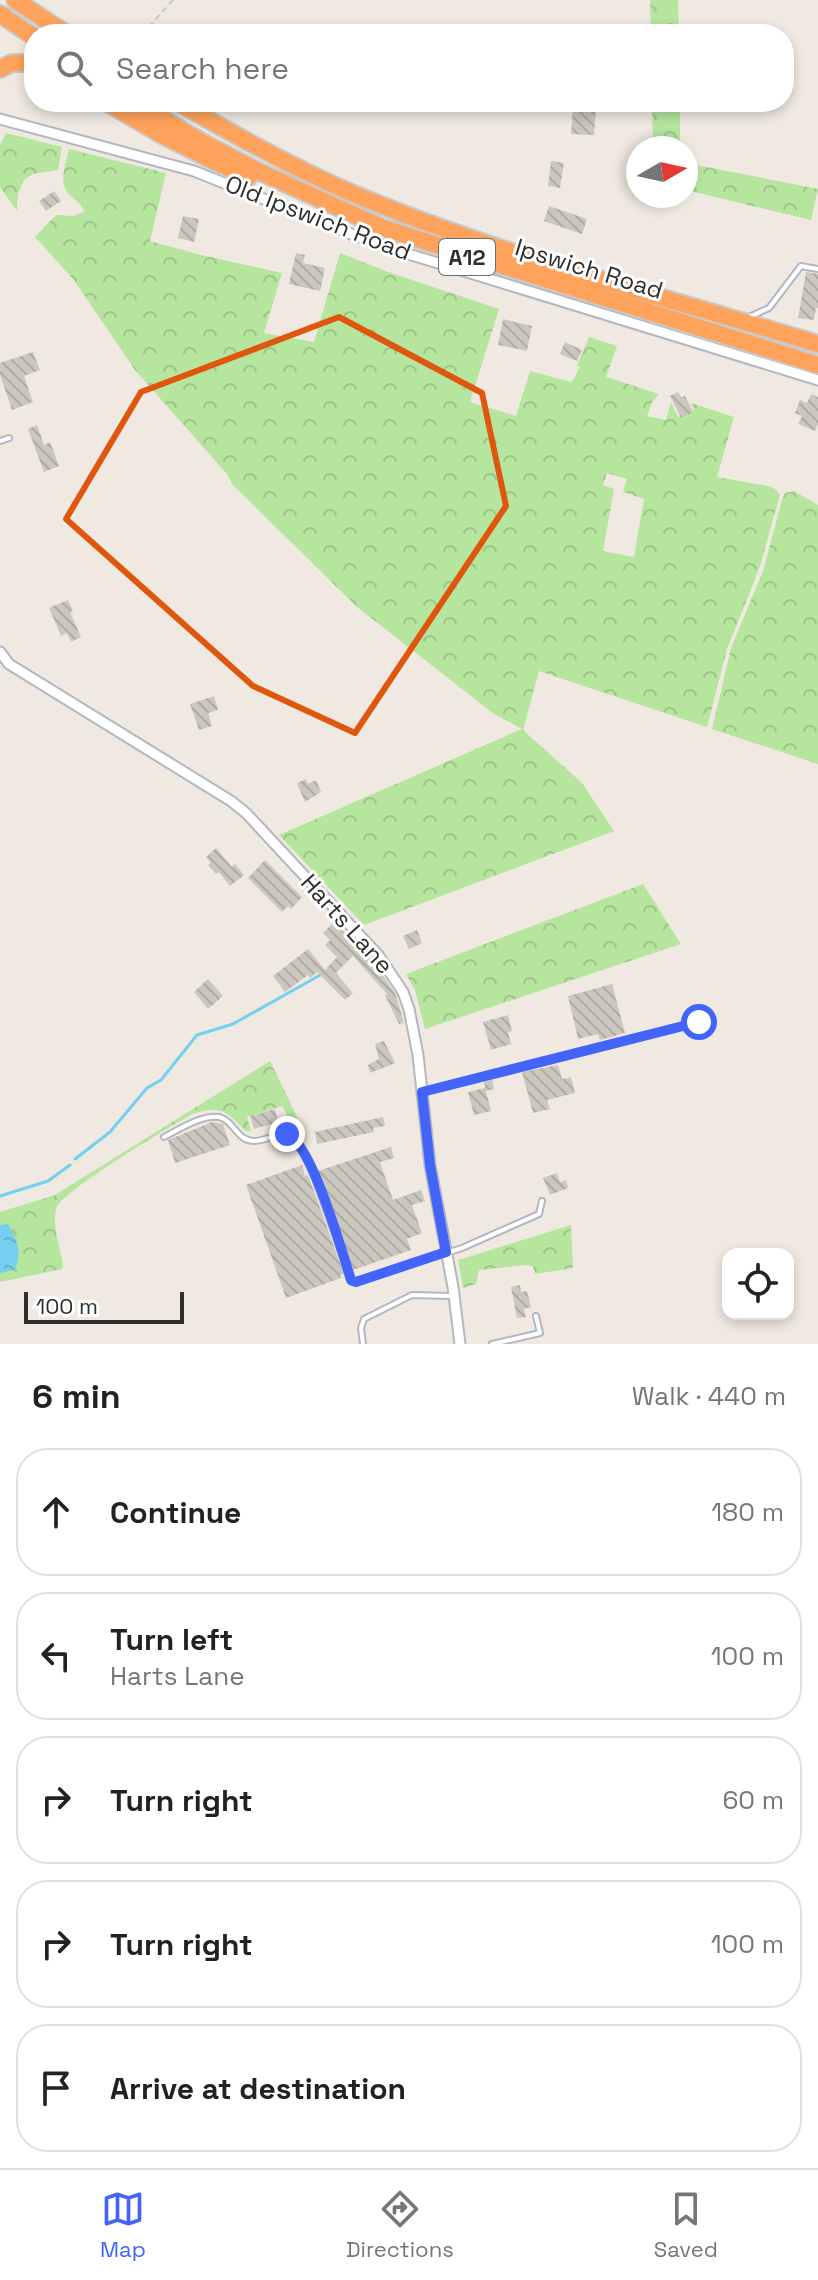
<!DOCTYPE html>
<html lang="en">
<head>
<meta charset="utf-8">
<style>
  :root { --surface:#fff; --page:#f6f6f6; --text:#222; --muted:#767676; --line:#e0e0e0; --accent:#4264fb }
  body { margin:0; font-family:"Space Grotesk",sans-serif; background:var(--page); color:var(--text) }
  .controls { position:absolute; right:24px; bottom:24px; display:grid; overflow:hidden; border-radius:16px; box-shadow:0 4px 12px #0003 }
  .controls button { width:72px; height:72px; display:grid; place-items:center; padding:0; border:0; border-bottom:2px solid var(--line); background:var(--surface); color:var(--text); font:40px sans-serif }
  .compass { position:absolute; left:626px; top:136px; width:72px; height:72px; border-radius:50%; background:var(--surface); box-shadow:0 4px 12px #0003; rotate:81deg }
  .scale { position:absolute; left:24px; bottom:20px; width:160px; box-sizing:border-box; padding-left:8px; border:4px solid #2e2e2e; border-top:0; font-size:22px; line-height:28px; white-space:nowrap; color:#2e2e2e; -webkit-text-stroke:6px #fff; paint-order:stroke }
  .stop { position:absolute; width:24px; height:24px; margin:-18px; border:6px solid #4264fb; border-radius:50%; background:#fff }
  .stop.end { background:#4264fb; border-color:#fff; box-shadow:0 2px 8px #0008 }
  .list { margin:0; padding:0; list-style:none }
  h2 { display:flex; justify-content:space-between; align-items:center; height:104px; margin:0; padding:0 32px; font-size:34px }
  h2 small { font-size:26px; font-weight:400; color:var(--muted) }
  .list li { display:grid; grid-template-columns:52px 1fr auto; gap:24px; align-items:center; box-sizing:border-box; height:128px; margin:0 16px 16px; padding:0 16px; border:2px solid var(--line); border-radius:32px }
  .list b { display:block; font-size:30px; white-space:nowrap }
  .list p { margin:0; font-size:26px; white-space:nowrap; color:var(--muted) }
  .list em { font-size:26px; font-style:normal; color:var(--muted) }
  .icon { flex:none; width:44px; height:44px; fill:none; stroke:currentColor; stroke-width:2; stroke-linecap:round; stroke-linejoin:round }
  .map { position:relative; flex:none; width:818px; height:1344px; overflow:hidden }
  .search { position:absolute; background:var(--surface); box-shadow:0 4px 12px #0003; left:24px; right:24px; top:24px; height:88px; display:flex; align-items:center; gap:20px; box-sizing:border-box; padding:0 28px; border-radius:32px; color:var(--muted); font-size:30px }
  .sheet { height:824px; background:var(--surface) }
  nav { display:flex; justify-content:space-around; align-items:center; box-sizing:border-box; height:112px; border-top:2px solid var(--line); background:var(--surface); font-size:22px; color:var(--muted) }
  nav a { display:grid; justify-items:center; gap:4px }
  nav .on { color:var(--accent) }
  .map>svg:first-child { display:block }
  .forest { fill:url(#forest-crowns); fill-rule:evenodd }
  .water { fill:url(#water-ripples) }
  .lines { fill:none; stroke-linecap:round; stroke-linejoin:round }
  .stream { stroke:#75cff0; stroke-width:3 }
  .building { fill:url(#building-back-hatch) }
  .lane-casing { stroke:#b4b7c1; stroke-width:8 }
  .street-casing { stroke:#b4b7c1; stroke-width:13 }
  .highway-casing { stroke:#c9c9c9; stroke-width:20 }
  .path { stroke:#c9c9c9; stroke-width:2; stroke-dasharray:6 4; stroke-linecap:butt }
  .lane { stroke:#fff; stroke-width:4 }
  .street { stroke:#fff; stroke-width:9 }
  .highway { stroke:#ffa35c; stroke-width:16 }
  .route { stroke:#4264fb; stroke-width:10 }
  .marked { fill:none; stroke:#df570e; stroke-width:6; stroke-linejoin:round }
  .labels { text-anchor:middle; stroke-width:6; stroke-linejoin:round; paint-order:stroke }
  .shield { fill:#fff; stroke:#6d6d6d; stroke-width:2 }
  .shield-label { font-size:22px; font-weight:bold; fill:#2e2e2e }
  .street-label { font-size:24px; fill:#2e2e2e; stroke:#fff }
</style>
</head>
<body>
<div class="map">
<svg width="818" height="1344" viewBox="0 0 818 1344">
  <defs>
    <pattern id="forest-crowns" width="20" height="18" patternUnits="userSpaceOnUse" patternTransform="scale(2)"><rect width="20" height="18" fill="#b6e59e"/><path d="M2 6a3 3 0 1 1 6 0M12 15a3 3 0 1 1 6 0" fill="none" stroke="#9dc588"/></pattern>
    <pattern id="water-ripples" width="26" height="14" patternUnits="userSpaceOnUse" patternTransform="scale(2)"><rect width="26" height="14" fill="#75cff0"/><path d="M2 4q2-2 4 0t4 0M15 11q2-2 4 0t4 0" fill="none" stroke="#66b2ce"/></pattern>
    <pattern id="building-back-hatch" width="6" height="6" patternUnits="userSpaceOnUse" patternTransform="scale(2)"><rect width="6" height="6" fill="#cbc7bf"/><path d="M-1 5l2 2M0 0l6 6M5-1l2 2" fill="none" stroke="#afaba4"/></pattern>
  </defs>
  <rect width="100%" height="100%" fill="#efe9e1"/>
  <path class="forest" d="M650,0H678L679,34H651Z
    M652,102H680V148H653Z
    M6,133L62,147L58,170L33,174L24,180L18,194L17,211L0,187V145Z
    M69,149L166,173L150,241L197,254L282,273L264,333L314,342L340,253L388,272L499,309L470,402L516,416L530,371L572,382L580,367L577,365L589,337L617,346L606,377L659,394L652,402L647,416L666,420L671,402L678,417L694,411L691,403L734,417L717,477L768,486L775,489L780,495L759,569L727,649L707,727L539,671L523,730L582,783L614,831L364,925L279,835L522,729L494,714L357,607L232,484L227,474L135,370L74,280L35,237L56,215L72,216L84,212C82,204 78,203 72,197C57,185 65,167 69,149ZM607,473L627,479L623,492L644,499L634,557L603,551L614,489L603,485Z
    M686,163L818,189L811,220L686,190Z
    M794,491L818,505V764L712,729L731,648L763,571L782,500L785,493Z
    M643,884L681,944L425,1029L415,990L406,974Z
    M270,1061L298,1119L289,1118L282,1106L247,1117L251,1131H246C226,1112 223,1105 192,1114C170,1127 61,1191 56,1209C52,1226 60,1248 63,1264L62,1269L0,1282V1212L55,1195Z
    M571,1225L573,1268L535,1274L533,1266L527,1265L479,1270L476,1284L463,1288L458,1260Z"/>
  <path class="water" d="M8,1224C17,1240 23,1253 14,1270L0,1273V1225Z"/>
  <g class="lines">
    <path class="stream" d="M75,1159L110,1132L147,1088L161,1080L197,1035L233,1024L322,974
      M0,1196L48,1181L70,1165"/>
  </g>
  <path class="building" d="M573,106L596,107L594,135L571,134Z
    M551,161L564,163L560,188L548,186Z
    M54,191L61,201L46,211L39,201Z
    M549,206L587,219L582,234L544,221Z
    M183,216L199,219L194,242L178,238Z
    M296,253L305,255L303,263L325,268L320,291L289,284Z
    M806,272L818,274V308H816L814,320L798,318Z
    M503,319L532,326L527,351L498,345Z
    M565,342L582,350L577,361L560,354Z
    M33,352L40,370L24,376L33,402L12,410L0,375V363Z
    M678,392L681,397L685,396L693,412L681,418L670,396Z
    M811,394L818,397V424L815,431L798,424L802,416L795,413L800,400L807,403Z
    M37,425L44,445L50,442L59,466L44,472L28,429Z
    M68,600L73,611L70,612L81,637L71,642L67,633L61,636L49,608Z
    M214,696L218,710L208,713L212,726L199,730L190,704Z
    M306,779L308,784L316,780L321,792L305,802L297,783Z
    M216,848L232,867L235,864L244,875L230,886L219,872L216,874L208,865L211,863L206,857Z
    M265,860L302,897L291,909L288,906L282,912L248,878Z
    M334,922L375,964L396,995L404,1023L399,1024L385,995L387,994L353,956L336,973L353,993L345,1000L317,972L310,978L308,975L285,992L273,976L308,949L325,970L337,957L325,945L330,940L323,933Z
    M417,930L422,943L409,949L403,936Z
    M208,979L223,996L208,1009L194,992Z
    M612,984L625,1033L600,1040L598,1034L578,1039L568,996Z
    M508,1015L512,1031L508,1032L511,1044L491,1050L483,1022Z
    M384,1041L395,1063L370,1073L368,1065L379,1059L375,1044Z
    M558,1065L562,1079L571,1077L575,1093L547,1100L550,1109L533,1113L522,1072Z
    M492,1080L494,1089L486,1091L491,1111L474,1115L468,1092L485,1088L484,1082Z
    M275,1109L278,1122L254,1129L250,1116Z
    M383,1117L385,1126L373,1128L374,1132L317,1144L315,1132Z
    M212,1122L223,1124L230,1145L175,1163L168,1140Z
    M391,1147L394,1158L380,1162L393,1200L421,1190L425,1201L412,1205L422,1233L407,1239L411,1250L353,1270L318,1171Z
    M302,1165L305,1176L308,1175L344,1274L340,1275L341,1278L286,1298L246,1185Z
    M557,1173L560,1182L566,1180L568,1188L550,1195L543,1178Z
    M520,1285L521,1292L527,1291L531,1307L524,1309L526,1317L517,1318L511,1287Z"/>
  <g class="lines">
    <defs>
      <path id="lane" d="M749,317L769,308L801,266L818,269
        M0,441L9,438
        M422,1092L699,1022
        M164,1137C178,1130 203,1114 219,1117C234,1120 237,1142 255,1141C270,1140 278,1131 293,1136L308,1159L352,1282L462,1248L539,1214L542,1201
        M363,1344L361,1328L364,1319L412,1295L452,1296
        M492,1344L540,1333L536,1316"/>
      <path id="street" d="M0,119L194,171L376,244L818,380
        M0,652L9,664L231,801L246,813L379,956L403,992L409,1009L418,1055L430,1165L453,1287L460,1344"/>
      <path id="highway" d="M15,0L67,34
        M0,14L34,37
        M0,69L12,63H34
        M106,102L160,134L248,178
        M136,102L202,142L258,171L383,228L818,365
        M177,102C233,134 290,166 349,192C500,256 662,296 818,344"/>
    </defs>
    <use href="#lane" class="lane-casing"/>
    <use href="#street" class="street-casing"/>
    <use href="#highway" class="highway-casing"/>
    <path class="path" d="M142,34L173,0"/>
    <use href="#lane" class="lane"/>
    <use href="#street" class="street"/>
    <use href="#highway" class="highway"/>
  </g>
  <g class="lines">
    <path class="route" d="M287,1134C312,1144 342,1252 351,1280L356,1282L446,1252L430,1165L422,1092L699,1022"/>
  </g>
  <path class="marked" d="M339,317L482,393L506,506L355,733L253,686L66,519L141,392Z"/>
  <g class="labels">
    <rect class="shield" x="439" y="239" width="56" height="36" rx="6"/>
    <g class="shield-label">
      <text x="467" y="265">A12</text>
    </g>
    <g class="street-label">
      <text transform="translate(318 218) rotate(21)" y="8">Old Ipswich Road</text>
      <text transform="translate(589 269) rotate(17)" y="8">Ipswich Road</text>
      <text transform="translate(347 924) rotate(48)" y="8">Harts Lane</text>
    </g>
  </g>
</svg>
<div class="controls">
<button><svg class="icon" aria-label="locate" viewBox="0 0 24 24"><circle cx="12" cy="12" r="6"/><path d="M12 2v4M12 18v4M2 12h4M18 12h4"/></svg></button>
</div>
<svg class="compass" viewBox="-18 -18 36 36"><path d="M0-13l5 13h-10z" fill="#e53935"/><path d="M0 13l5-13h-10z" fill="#767676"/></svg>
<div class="scale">100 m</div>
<div class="stop" style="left:699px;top:1022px"></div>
<div class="stop end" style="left:287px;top:1134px"></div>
<div class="search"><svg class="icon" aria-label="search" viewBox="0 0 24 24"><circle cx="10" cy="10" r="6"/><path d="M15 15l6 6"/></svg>Search here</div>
</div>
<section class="sheet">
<h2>6 min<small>Walk · 440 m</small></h2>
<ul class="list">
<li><svg class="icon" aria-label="ahead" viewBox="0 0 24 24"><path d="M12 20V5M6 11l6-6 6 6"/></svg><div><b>Continue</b></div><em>180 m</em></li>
<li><svg class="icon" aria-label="left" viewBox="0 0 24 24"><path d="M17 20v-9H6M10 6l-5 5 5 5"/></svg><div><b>Turn left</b><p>Harts Lane</p></div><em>100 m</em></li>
<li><svg class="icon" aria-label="right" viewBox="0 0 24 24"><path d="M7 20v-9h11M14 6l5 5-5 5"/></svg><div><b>Turn right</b></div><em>60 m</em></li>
<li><svg class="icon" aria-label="right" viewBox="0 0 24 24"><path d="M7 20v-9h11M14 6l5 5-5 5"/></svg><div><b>Turn right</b></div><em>100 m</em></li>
<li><svg class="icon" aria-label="arrive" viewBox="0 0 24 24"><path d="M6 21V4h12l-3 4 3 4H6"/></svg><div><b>Arrive at destination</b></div></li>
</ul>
</section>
<nav>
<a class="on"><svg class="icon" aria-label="map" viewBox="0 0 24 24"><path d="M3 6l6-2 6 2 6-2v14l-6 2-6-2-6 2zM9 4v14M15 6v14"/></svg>Map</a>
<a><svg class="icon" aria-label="directions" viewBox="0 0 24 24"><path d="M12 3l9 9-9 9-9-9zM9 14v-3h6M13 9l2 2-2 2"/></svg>Directions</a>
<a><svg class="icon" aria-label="saved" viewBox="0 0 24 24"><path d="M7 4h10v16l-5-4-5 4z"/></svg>Saved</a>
</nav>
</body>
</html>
